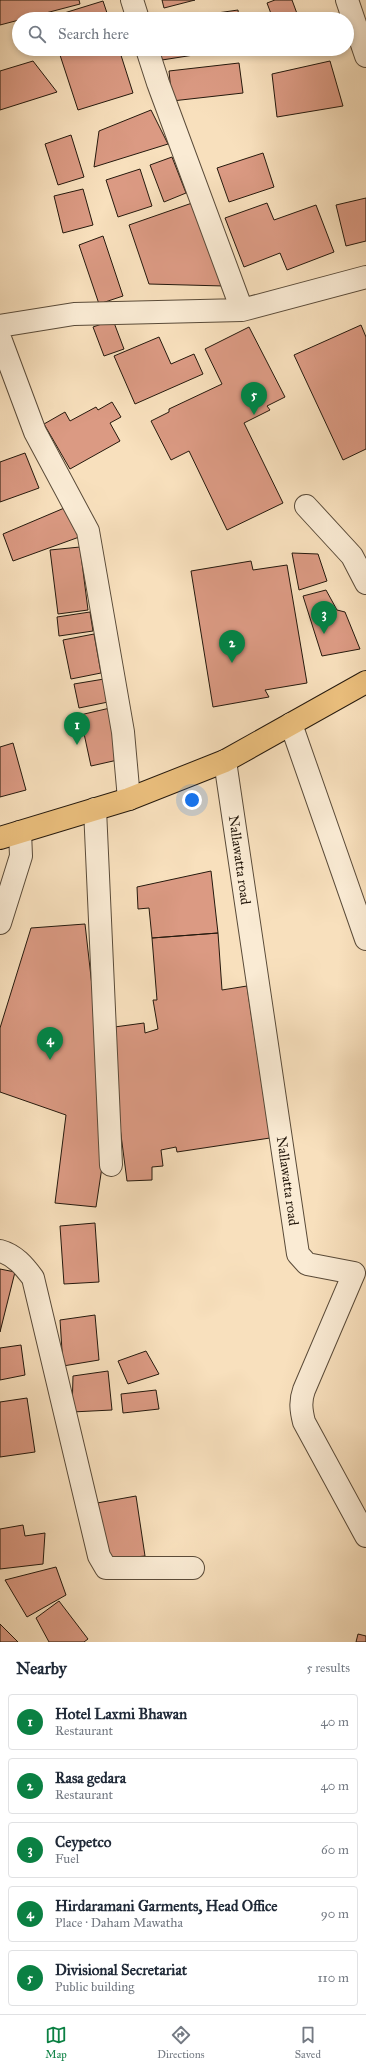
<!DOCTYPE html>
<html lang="en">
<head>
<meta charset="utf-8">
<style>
  :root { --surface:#fff; --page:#f2f2f3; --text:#1f2937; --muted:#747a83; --line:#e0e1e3; --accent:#0b8043 }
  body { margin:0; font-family:"IM FELL Great Primer",serif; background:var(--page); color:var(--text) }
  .you { position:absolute; left:192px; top:800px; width:14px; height:14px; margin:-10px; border:3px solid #fff; border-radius:50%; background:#1a73e8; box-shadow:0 0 0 6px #1a73e833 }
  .badge { display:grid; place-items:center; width:26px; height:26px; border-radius:50%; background:var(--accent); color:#fff; font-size:13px; font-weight:700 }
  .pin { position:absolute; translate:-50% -33px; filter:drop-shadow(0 1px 2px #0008) }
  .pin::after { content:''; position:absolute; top:21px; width:14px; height:12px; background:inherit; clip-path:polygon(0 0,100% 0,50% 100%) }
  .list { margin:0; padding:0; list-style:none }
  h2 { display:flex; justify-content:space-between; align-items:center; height:52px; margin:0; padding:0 16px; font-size:17px }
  h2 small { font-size:13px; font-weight:400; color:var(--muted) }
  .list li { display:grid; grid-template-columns:26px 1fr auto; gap:12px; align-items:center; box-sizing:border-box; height:56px; margin:0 8px 8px; padding:0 8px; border:1px solid var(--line); border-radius:4px }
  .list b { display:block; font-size:15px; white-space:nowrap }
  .list p { margin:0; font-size:13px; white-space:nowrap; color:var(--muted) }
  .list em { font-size:13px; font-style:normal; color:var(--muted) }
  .icon { flex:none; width:22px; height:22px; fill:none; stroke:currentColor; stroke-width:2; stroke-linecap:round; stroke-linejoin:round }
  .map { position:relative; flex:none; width:366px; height:1642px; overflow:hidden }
  .search { position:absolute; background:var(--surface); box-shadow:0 2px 6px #0003; left:12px; right:12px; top:12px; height:44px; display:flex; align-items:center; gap:10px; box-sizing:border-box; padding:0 14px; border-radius:22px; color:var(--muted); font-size:15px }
  .sheet { height:372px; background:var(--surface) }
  nav { display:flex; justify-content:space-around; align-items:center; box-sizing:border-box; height:56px; border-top:1px solid var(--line); background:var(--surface); font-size:11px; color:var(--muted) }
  nav a { display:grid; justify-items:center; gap:2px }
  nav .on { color:var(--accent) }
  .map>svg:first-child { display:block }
  .building { fill:#db9a83; stroke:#25190d }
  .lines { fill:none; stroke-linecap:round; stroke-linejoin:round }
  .minor-casing { stroke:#5a4b39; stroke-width:24 }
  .major-casing { stroke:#25190d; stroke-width:24 }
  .minor { stroke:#faebd4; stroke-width:22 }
  .major { stroke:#ecc07e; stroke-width:22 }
  .labels { text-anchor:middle; stroke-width:4; stroke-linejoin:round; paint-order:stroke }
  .street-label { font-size:14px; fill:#25190d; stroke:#faebd4 }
</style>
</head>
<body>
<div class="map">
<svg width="366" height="1642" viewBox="0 0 366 1642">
  <rect width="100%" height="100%" fill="#f8e0bd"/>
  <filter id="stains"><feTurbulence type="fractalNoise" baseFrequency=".005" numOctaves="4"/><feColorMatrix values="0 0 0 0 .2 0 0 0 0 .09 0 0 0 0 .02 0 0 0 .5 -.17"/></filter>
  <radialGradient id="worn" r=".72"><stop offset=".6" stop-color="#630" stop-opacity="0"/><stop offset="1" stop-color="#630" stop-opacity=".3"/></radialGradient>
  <path class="building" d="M0,0H79L80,4L0,25Z
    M162,0H195L164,8Z
    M275,0H292L299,19H273L267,3Z
    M103,1L109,19H49L48,18Z
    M238,10L239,19H175Z
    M58,49H119L133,93L78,110Z
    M160,49H232L162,60Z
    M33,61L57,92L0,110V71Z
    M330,61L343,106L277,117L272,74Z
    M239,63L243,93L172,101L169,71Z
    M151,110L168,144L94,167L99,131Z
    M71,135L84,177L58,185L45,144Z
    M263,153L274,187L229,202L217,168Z
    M172,157L186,193L164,202L150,165Z
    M140,169L152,206L118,217L106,180Z
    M83,189L93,225L63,233L54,196Z
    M366,198V241L346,246L336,205Z
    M195,202L224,286L149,284L129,225Z
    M267,203L274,220L316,205L334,252L287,270L280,253L244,267L225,218Z
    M103,236L123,296L99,304L79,245Z
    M113,320L124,349L104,356L93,327Z
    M361,325L366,337V449L343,460L294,355Z
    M249,327L285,397L267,406L270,410L244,423L283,503L227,530L189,451L171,460L151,421L169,412V409L222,384L205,349Z
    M159,337L171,364L194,354L203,374L135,404L114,356Z
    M112,402L121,417L110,423L120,441L70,469L44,424L65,412L70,421L96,407L98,410Z
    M25,453L39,488L0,502V462Z
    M69,506L82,536L13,561L3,534Z
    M80,547L88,610L58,614L50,550Z
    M292,553L318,554L327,581L299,590Z
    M251,561L253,570L287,565L307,683L265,690L269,697L213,707L191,571Z
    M326,590L337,610L345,612L360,649L322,656L303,596Z
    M90,612L93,631L59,636L57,617Z
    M94,634L101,673L71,679L63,640Z
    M104,679L108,702L79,708L74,684Z
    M110,708L122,759L91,766L80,715Z
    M13,743L26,790L0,797V747Z
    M211,871L218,933L152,938L149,908L138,909L137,887Z
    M85,924L108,1127L96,1207L55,1203L66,1115L0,1092V1028L31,928Z
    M218,933L222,990L247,986L270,1138L177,1152L176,1147L161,1150L163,1166L152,1167V1180L127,1181L107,1028L144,1023L145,1033L158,1029L153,1000H157L152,938Z
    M95,1223L99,1282L64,1284L60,1226Z
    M0,1269L15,1272L0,1332Z
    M95,1315L99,1360L63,1366L60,1320Z
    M21,1345L25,1375L0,1380V1348Z
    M146,1351L159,1374L128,1384L118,1361Z
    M108,1371L112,1410L72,1412L73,1376Z
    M156,1390L159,1409L123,1413L121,1394Z
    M27,1398L35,1452L0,1457V1402Z
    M136,1496L145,1556L105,1560L97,1503Z
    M23,1525L25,1536L45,1533L43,1564L0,1569V1529Z
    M56,1567L66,1595L27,1617L5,1580Z
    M59,1601L88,1639L84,1642H49L36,1618Z
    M0,1624L18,1642H0Z
    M358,1634L366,1636V1642H356Z"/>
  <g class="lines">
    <defs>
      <path id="minor" d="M132,0L138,19
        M347,0L366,56
        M147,49L158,83L242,310
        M0,326L74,314L242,310L366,277
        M0,338L35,432L88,531L123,732L129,799
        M306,506L352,556L366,583
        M291,724L366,939
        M225,761L298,1254L307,1264L354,1273L304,1390C300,1401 301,1410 304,1422L366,1536
        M95,809L111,1165
        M0,923L21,856L20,832
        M0,1251C15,1255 24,1266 33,1278L99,1556L106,1568H193"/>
      <path id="major" d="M0,838L129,799L225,761L366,682"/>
    </defs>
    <use href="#minor" class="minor-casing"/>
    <use href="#major" class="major-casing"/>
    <use href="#minor" class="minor"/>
    <use href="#major" class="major"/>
  </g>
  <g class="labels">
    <g class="street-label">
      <text transform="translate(240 860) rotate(82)" y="5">Nallawatta road</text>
      <text transform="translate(288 1181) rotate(82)" y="5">Nallawatta road</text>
    </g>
  </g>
  <rect width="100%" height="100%" filter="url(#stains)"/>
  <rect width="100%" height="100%" fill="url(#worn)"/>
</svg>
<div class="you"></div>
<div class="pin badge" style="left:77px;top:745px">1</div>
<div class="pin badge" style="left:232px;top:663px">2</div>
<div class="pin badge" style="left:324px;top:634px">3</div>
<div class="pin badge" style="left:50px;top:1060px">4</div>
<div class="pin badge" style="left:254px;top:415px">5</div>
<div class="search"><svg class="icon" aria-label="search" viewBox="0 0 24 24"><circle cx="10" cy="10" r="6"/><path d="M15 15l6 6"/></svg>Search here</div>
</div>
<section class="sheet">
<h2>Nearby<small>5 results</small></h2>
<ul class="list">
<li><span class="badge">1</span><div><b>Hotel Laxmi Bhawan</b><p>Restaurant</p></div><em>40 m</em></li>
<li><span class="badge">2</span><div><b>Rasa gedara</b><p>Restaurant</p></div><em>40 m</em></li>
<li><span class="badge">3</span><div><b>Ceypetco</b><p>Fuel</p></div><em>60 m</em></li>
<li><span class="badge">4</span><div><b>Hirdaramani Garments, Head Office</b><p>Place · Daham Mawatha</p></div><em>90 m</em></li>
<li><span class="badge">5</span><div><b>Divisional Secretariat</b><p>Public building</p></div><em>110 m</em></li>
</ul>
</section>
<nav>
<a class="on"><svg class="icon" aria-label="map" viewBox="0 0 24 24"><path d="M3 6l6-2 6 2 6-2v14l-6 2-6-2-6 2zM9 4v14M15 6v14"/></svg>Map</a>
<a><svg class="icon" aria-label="directions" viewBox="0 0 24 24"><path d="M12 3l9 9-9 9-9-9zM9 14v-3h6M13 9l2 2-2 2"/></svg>Directions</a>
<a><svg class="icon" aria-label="saved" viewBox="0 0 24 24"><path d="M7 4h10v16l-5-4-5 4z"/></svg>Saved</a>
</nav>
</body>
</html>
